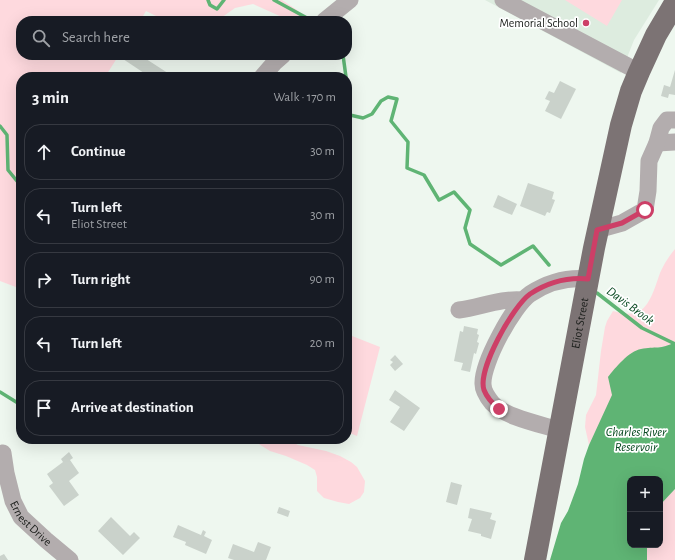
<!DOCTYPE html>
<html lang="en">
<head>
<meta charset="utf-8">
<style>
  :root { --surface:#171b24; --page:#20242c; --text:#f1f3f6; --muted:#9ea1a6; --line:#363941 }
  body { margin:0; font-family:"Alegreya Sans",sans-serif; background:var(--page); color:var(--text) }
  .controls { position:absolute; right:12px; bottom:12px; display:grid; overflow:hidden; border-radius:8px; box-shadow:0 4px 16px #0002 }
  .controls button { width:36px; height:36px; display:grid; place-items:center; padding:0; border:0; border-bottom:1px solid var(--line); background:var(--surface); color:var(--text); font:20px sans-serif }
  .stop { position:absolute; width:12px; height:12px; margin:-9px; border:3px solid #cd3f67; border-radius:50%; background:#fff }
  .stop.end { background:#cd3f67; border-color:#fff; box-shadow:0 1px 4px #0008 }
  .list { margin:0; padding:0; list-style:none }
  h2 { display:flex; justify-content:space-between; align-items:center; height:52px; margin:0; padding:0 16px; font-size:17px }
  h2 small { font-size:13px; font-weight:400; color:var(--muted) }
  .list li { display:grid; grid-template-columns:26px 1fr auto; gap:12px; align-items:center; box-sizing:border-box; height:56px; margin:0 8px 8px; padding:0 8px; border:1px solid var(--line); border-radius:16px }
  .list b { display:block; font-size:15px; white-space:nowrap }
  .list p { margin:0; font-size:13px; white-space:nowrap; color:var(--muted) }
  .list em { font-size:13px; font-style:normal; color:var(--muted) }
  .icon { flex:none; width:22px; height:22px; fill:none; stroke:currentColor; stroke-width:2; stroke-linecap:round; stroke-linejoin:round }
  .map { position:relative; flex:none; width:675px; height:560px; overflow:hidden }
  .search { position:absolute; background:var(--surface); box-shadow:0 4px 16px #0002; left:16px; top:16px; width:336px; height:44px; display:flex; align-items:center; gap:10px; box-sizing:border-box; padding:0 14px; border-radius:16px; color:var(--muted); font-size:15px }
  .panel { position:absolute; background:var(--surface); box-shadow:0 4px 16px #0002; left:16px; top:72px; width:336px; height:372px; border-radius:16px }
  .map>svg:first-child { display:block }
  .built { fill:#ddecdf }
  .green { fill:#fed9de }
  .water { fill:#5fb474 }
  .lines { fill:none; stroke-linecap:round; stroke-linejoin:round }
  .stream { stroke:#5fb474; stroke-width:3.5 }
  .building { fill:#cad2cb }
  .minor { stroke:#b3adae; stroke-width:17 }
  .major { stroke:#7c7374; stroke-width:22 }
  .route { stroke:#cd3f67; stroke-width:5 }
  .poi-dot { fill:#cd3f67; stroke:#fff; stroke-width:1.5 }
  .labels { text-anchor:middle; stroke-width:3.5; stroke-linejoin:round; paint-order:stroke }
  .poi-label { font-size:12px; fill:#1a1d1a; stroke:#fff; text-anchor:end }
  .street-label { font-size:12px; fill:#1a1d1a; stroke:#fff }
  .water-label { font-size:13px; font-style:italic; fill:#074920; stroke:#fff }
</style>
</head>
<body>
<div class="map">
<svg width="675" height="560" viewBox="0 0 675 560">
  <rect width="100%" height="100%" fill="#eef7ef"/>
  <path class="built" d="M485,0H659L634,40L621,73Z"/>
  <path class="green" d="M0,0H282L297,10L306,21H286L282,17L253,4L235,8L218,20L212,21H166L146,11L140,21H21V55H119L105,77H21V289L0,281Z
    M565,0H622L607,26Z
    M675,249V342L668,346L655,348L609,377L613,395L589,445L585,427L586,415L596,395L601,351L605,327L607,321L613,311C621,313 632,316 640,311C651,304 656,284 660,273C664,264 669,256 675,249Z
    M347,334L380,347L357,436L347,432Z
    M253,439H287L298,445L326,451L340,456L351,462L357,467L365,481L364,492L360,498L349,504L338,502L324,498L317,491V477L315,470L307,465L286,456L270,451L254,441Z
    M675,489V560H647V545H660V505Z"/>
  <path class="water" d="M675,342V489L660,505V479H630V545H647V560H550L561,523L568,511L578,484L584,459L589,445L612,395L608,377C615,368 629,351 641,349C655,346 661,350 675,342Z"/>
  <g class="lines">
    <path class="stream" d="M208,0L210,5L217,9L224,0
      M274,0L307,18
      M343,55L346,77
      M347,86L350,115L363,118L372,114L381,101L388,97L397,99L391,121L408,142L407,168L424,175L439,200L454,192L470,210L465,228L470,244L501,265L533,246L549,265
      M0,126L7,135L8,170L21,186
      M597,293L642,328L675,344
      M0,392L21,405"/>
  </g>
  <path class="building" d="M126,55H140L174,77H150L123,59Z
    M675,70V95L669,94L668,98L661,96L664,85L670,87Z
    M560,81L576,89L561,119L545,111L550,101L545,99L549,91L554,93Z
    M528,183L554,192L552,199L555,200L550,213L547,212L545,216L520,206Z
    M498,195L517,204L512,215L493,207Z
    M464,326L478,329L477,334L479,335L477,342L479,343L476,354L474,353L470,372L461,370L463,363L454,361L460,331L463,332Z
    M395,355L403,364L395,371L390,365L393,362L390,360Z
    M395,390L420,408L404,431L390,422L400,407L389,400Z
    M69,452L73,458L70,460L79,473L69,481L79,495L64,506L49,486L53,483L47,474L63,462L61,459Z
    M451,482L462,485L457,505L446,502Z
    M279,507L290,511L288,517L277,513Z
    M470,508L492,513L490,519L496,521L491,539L481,536V534L468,531L472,519L468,518Z
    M111,517L130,536L134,532L140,538L123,555L98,531Z
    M178,525L201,535L203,530L206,532L204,536L212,540L206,554L185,545L186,542L173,537Z
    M258,542L271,547L266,560H234L228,558L233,544L254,552Z
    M4,554L8,560H0V556Z"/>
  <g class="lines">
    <g class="minor">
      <path d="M503,0L639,72"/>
      <path d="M324,21L350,0"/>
      <path d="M262,77L275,62L283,55"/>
      <path d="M657,143L675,142"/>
      <path d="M597,230L622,223L645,210L648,191L649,161L657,143L661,128L667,120H675"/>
      <path d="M459,310C481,307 501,298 523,300"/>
      <path d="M559,430C540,424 505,417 492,403C488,398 483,391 483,384C482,363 513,306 530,294C547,283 567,277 588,279"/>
      <path id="s1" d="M3,453L6,473L13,501L21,517L46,540L70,560"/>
    </g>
    <path class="major" id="s2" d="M535,560L594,248L621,125L631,91L639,72L656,35L675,3"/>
  </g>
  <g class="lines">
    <path class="route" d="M499,409C493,404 487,398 484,390C477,370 513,306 530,294C547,283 567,277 588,279L597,230L622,223L645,210"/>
  </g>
  <circle class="poi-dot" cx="586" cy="23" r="4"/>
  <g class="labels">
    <g class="poi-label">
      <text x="578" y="27">Memorial School</text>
    </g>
    <g class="street-label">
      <text dy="4" stroke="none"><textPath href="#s2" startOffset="241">Eliot Street</textPath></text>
      <text dy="4" stroke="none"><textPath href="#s1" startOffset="78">Ernest Drive</textPath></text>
    </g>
    <g class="water-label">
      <text transform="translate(631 305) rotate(36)" y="5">Davis Brook</text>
      <text x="636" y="436">Charles River<tspan x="636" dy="15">Reservoir</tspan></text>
    </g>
  </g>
</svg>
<div class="controls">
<button>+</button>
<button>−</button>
</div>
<div class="stop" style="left:645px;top:210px"></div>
<div class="stop end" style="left:499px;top:409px"></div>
<div class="search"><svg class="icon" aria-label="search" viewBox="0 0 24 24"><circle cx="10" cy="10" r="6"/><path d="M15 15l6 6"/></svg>Search here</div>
<section class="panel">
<h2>3 min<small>Walk · 170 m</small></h2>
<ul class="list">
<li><svg class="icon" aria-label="ahead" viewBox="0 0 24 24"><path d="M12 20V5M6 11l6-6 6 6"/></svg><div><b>Continue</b></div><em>30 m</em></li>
<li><svg class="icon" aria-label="left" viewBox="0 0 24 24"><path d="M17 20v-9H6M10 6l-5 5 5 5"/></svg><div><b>Turn left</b><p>Eliot Street</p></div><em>30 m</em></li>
<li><svg class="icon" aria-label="right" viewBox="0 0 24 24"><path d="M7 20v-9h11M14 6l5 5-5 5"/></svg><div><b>Turn right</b></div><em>90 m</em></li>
<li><svg class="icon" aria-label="left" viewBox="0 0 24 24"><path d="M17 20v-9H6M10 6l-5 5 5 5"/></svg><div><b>Turn left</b></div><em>20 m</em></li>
<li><svg class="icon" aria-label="arrive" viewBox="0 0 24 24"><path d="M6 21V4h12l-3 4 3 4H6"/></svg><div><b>Arrive at destination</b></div></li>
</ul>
</section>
</div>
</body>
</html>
